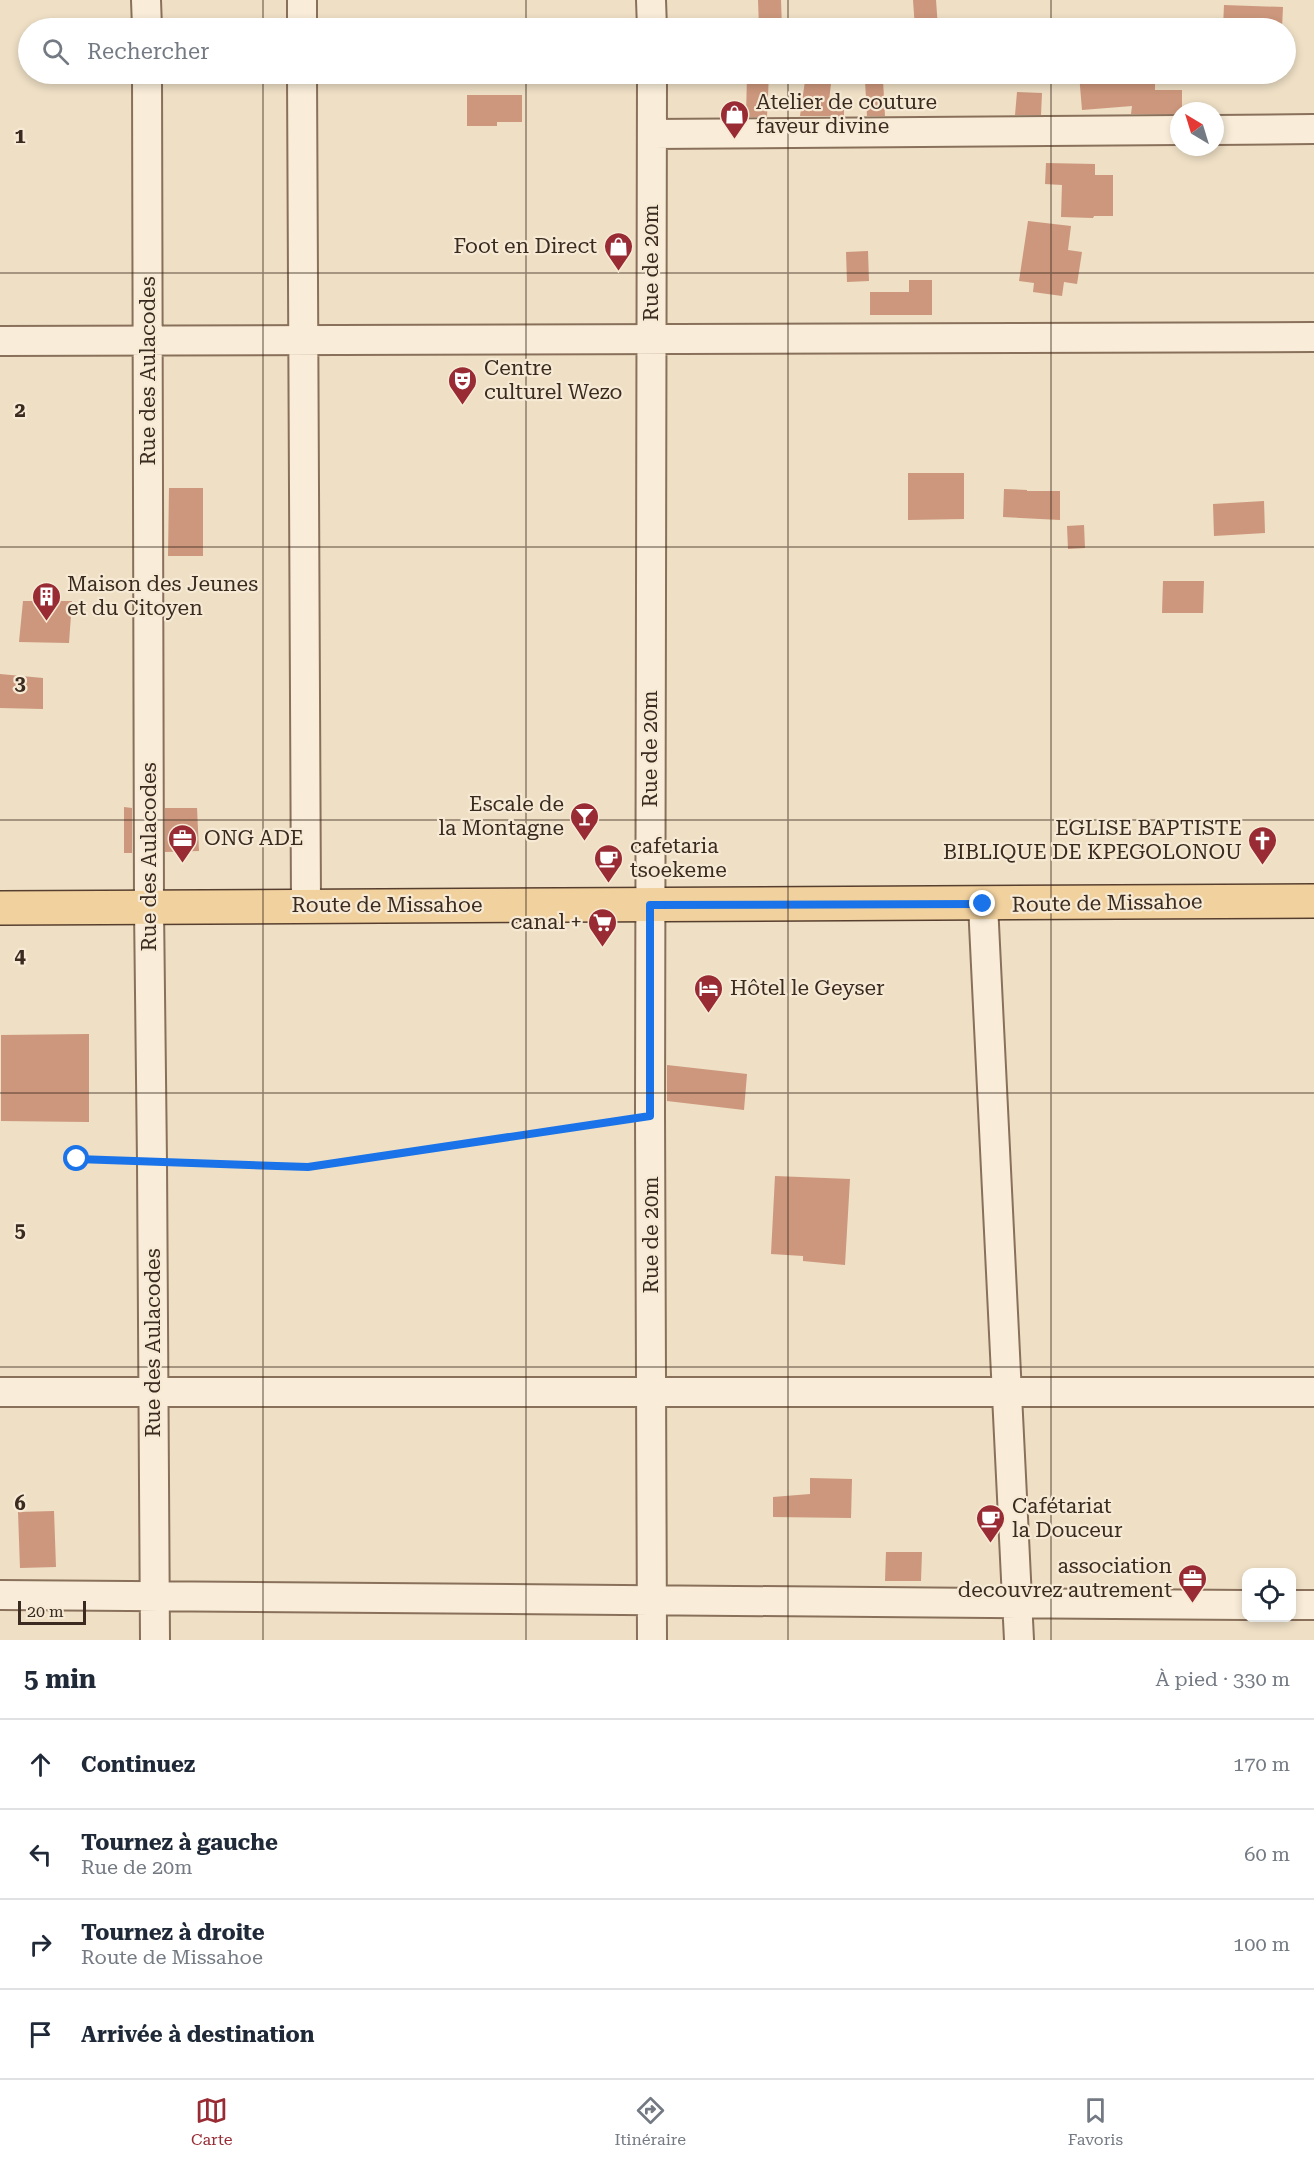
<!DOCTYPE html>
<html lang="fr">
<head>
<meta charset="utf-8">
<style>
  :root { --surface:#fff; --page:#f2f2f3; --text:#1f2937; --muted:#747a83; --line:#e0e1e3; --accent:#982b34 }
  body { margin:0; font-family:"Roboto Serif",serif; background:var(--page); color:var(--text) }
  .controls { position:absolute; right:18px; bottom:18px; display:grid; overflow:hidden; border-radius:12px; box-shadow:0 3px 9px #0003 }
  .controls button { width:54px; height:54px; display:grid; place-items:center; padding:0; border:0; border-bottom:2px solid var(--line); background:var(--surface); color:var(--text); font:30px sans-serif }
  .compass { position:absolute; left:1170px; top:102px; width:54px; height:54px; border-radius:50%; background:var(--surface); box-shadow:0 3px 9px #0003; rotate:322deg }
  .scale { position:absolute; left:18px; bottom:15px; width:68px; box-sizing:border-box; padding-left:6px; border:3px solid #3a2a1f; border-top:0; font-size:16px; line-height:21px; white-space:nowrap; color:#3a2a1f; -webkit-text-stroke:4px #f6ead5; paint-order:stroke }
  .stop { position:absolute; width:18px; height:18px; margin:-14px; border:4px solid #1a73e8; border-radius:50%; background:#fff }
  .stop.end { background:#1a73e8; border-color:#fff; box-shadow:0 2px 6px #0008 }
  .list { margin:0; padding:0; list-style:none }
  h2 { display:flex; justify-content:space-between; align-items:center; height:78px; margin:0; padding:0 24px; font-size:26px }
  h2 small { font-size:20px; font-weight:400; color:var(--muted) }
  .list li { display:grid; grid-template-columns:39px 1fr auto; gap:18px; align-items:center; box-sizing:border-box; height:90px; padding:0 24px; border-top:2px solid var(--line) }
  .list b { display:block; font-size:22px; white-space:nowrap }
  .list p { margin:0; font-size:20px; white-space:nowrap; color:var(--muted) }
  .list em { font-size:20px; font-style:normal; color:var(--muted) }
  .icon { flex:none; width:33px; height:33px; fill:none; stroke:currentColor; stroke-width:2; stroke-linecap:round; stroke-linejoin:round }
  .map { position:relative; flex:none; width:1314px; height:1640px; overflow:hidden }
  .search { position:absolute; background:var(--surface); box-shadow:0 3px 9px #0003; left:18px; right:18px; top:18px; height:66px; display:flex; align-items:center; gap:15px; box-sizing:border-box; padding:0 21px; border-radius:33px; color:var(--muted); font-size:22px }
  .sheet { height:438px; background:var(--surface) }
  nav { display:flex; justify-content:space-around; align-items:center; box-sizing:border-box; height:84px; border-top:2px solid var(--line); background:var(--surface); font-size:16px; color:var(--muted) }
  nav a { display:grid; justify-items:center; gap:3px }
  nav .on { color:var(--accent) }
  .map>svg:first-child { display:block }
  .building { fill:#cc977c }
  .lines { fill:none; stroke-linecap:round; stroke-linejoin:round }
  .minor-casing { stroke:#89705b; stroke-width:32 }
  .major-casing { stroke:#573f2f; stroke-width:36 }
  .path { stroke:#89705b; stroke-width:4; stroke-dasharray:4.5 3; stroke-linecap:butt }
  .minor { stroke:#f9edd9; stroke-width:28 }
  .major { stroke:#f1d19e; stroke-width:33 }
  .route { stroke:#1a73e8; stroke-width:8 }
  .grid { fill:none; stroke:#3a2a1f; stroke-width:1.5; stroke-opacity:0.55 }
  .labels { text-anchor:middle; stroke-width:4.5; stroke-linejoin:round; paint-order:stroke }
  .poi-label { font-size:21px; fill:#3a2a1f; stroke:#f6ead5; text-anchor:start }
  .street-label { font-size:21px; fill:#3a2a1f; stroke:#f6ead5 }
  .grid-label { font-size:20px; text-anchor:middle; font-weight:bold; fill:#3a2a1f; stroke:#f6ead5; stroke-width:4.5; stroke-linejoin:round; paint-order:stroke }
</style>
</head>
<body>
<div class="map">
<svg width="1314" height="1640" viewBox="0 0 1314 1640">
  <rect width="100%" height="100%" fill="#eedfc5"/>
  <path class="building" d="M758,0H781L782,28H759Z
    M913,0H936L938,28H915Z
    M1224,5L1283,7L1282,28H1223Z
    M747,74H769L767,117H746Z
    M1079,74H1155V90H1182V111H1179V114H1131L1132,106L1082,110Z
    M883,80L885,116H867L865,81Z
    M805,81L831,84L828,108L844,110V116H800Z
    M1017,92L1042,93L1041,115H1015Z
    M467,95H522V122H497V126H467Z
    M1046,163L1095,164V175H1113V216H1094L1093,218L1061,217L1062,185L1045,184Z
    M1028,221L1071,226L1068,250L1082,252L1077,284L1064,282L1062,296L1033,292L1034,283L1019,281Z
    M868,251L869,281L847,282L846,252Z
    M909,280H932V315H870V292H909Z
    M908,473H964V519L908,520Z
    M169,488H203V556H168Z
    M1004,489L1027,490V491H1060V520L1003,517Z
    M1264,501L1265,533L1214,536L1213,504Z
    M1084,525L1085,548L1068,549L1067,526Z
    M1163,581H1204L1203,613H1162Z
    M23,601H72L69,643L19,642Z
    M0,674L43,678V709L0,708Z
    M124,807L132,808V853H124Z
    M165,808H197L199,851L165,852Z
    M89,1034V1122L1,1121V1035Z
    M667,1065L747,1074L744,1110L667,1101Z
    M775,1176L850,1179L845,1265L803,1261V1256L771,1254Z
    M810,1478L852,1479L851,1518L773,1517V1497L810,1494Z
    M54,1511L56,1567L20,1568L18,1512Z
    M886,1552H922L921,1581H885Z"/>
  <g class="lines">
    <defs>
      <path id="minor" d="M146,0L147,28
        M302,0V28
        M651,0L652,28
        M147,74L149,908L152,1162L155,1640
        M302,74L306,905
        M652,74L650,1116L652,1640
        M1215,130L1314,129
        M652,134L1179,130
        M0,341L1314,337
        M983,904L1019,1640
        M0,1392H1314
        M0,1595L1246,1605
        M1292,1605H1314"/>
      <path id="major" d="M0,908L1314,901"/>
    </defs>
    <use href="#minor" class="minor-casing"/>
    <use href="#major" class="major-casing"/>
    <path class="path" d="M77,1159L128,1161
      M175,1163L308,1167L626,1120"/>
    <use href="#minor" class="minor"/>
    <use href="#major" class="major"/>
  </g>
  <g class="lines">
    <path class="route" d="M77,1159L308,1167L650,1116V905L983,904"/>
  </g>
  <path class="grid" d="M263,0V28M526,0V28M788,0V28M1051,0V28M263,74V1640M526,74V1640M788,74V1640M1051,74V1640M0,273H1314M0,547H1314M0,820H1314M0,1093H1314M0,1367H1314"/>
  <defs>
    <symbol id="shop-pin" viewBox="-11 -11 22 30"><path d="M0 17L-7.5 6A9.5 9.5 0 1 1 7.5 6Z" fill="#982b34" stroke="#f6ead5"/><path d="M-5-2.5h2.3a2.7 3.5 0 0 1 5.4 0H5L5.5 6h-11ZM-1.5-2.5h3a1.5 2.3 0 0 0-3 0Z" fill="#fff"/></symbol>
    <symbol id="theatre-pin" viewBox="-11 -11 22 30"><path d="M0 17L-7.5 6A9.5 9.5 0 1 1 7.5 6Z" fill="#982b34" stroke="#f6ead5"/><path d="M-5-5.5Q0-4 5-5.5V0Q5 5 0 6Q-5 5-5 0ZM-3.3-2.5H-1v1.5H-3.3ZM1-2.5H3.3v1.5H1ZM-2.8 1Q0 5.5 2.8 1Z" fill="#fff"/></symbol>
    <symbol id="building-pin" viewBox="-11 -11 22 30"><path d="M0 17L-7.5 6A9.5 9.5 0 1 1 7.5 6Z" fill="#982b34" stroke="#f6ead5"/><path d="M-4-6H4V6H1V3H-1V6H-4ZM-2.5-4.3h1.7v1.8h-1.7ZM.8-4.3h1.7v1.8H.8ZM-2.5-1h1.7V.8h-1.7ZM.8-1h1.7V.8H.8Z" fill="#fff"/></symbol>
    <symbol id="bar-pin" viewBox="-11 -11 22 30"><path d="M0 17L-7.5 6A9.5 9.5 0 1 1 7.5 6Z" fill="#982b34" stroke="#f6ead5"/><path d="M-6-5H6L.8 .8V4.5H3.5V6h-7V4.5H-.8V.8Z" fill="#fff"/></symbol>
    <symbol id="office-pin" viewBox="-11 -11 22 30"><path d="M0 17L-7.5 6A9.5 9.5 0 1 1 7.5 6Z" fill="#982b34" stroke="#f6ead5"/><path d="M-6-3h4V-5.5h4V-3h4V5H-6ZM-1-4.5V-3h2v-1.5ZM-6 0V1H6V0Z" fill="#fff"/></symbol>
    <symbol id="church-pin" viewBox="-11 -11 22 30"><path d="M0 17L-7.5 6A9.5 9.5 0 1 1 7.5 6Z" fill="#982b34" stroke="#f6ead5"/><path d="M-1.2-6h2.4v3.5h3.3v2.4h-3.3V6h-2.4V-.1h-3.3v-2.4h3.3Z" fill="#fff"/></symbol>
    <symbol id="cafe-pin" viewBox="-11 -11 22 30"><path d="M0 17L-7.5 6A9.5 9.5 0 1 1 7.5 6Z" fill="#982b34" stroke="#f6ead5"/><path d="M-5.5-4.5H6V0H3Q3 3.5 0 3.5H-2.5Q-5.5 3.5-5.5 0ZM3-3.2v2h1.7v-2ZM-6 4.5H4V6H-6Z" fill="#fff"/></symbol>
    <symbol id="supermarket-pin" viewBox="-11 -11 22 30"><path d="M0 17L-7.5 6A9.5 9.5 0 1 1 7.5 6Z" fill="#982b34" stroke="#f6ead5"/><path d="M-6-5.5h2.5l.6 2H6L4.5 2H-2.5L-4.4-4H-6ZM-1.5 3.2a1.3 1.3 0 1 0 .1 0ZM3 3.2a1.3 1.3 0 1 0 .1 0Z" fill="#fff"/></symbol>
    <symbol id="hotel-pin" viewBox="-11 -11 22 30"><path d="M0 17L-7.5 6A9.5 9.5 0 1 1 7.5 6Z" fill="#982b34" stroke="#f6ead5"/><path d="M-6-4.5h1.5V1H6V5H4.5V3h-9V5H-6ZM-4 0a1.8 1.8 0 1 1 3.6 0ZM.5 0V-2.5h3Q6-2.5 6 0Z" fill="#fff"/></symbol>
  </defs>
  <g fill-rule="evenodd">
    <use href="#shop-pin" x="718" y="98" width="33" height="45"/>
    <use href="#shop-pin" x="602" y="230" width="33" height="45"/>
    <use href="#theatre-pin" x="446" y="364" width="33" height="45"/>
    <use href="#building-pin" x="30" y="580" width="33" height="45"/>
    <use href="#bar-pin" x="568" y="800" width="33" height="45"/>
    <use href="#office-pin" x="166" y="822" width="33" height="45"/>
    <use href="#church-pin" x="1246" y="824" width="33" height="45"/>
    <use href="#cafe-pin" x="592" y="842" width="33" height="45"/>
    <use href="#supermarket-pin" x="586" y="906" width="33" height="45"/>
    <use href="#hotel-pin" x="692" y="972" width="33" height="45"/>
    <use href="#cafe-pin" x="974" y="1502" width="33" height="45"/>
    <use href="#office-pin" x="1176" y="1562" width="33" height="45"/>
  </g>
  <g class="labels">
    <g class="poi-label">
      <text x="756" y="109">Atelier de couture<tspan x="756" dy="24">faveur divine</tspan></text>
      <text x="597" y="253" text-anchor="end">Foot en Direct</text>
      <text x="484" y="375">Centre<tspan x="484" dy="24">culturel Wezo</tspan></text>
      <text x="67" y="591">Maison des Jeunes<tspan x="67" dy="24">et du Citoyen</tspan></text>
      <text x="564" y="811" text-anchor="end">Escale de<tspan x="564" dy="24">la Montagne</tspan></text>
      <text x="1242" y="835" text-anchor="end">EGLISE BAPTISTE<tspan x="1242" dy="24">BIBLIQUE DE KPEGOLONOU</tspan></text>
      <text x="204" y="845">ONG ADE</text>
      <text x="630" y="853">cafetaria<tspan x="630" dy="24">tsoekeme</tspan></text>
      <text x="582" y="929" text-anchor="end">canal +</text>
      <text x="730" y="995">Hôtel le Geyser</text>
      <text x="1012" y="1513">Cafétariat<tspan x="1012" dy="24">la Douceur</tspan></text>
      <text x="1172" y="1573" text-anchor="end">association<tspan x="1172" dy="24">decouvrez autrement</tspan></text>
    </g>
    <g class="street-label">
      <text transform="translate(651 263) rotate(-90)" y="7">Rue de 20m</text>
      <text transform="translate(148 371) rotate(-90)" y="7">Rue des Aulacodes</text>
      <text transform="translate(650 749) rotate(-90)" y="7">Rue de 20m</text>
      <text transform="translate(149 857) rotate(-90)" y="7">Rue des Aulacodes</text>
      <text transform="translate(1107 903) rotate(-1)" y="7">Route de Missahoe</text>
      <text x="387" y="912">Route de Missahoe</text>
      <text transform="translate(651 1235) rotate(-90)" y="7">Rue de 20m</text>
      <text transform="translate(153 1343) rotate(-90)" y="7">Rue des Aulacodes</text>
    </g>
  </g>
  <g class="grid-label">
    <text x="20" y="143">1</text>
    <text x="20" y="417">2</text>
    <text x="20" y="690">3</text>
    <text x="20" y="963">4</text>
    <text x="20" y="1237">5</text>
    <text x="20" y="1510">6</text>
  </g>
</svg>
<div class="controls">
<button><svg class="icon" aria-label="locate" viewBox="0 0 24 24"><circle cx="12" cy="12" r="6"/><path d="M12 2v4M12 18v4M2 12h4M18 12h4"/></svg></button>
</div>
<svg class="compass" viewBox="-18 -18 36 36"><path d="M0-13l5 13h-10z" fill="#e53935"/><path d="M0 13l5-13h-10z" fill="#747a83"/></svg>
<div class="scale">20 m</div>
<div class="stop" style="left:77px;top:1159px"></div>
<div class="stop end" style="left:983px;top:904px"></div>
<div class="search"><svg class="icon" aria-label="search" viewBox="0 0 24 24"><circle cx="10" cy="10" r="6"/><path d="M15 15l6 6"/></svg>Rechercher</div>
</div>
<section class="sheet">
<h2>5 min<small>À pied · 330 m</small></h2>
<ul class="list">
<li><svg class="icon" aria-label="ahead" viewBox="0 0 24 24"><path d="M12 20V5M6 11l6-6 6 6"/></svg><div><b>Continuez</b></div><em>170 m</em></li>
<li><svg class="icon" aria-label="left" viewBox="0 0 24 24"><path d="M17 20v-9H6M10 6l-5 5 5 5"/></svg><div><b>Tournez à gauche</b><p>Rue de 20m</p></div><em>60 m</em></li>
<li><svg class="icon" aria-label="right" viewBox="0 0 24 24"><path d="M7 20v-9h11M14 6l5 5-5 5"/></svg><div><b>Tournez à droite</b><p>Route de Missahoe</p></div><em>100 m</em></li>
<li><svg class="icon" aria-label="arrive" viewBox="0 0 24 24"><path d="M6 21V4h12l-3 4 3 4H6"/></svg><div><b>Arrivée à destination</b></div></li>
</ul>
</section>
<nav>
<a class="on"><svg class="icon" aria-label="map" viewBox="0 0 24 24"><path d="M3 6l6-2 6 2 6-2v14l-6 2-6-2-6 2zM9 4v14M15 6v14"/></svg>Carte</a>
<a><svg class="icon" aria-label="directions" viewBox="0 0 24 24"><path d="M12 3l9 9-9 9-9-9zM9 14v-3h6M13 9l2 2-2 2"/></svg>Itinéraire</a>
<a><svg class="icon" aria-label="saved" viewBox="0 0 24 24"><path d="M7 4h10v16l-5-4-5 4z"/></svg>Favoris</a>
</nav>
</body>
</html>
